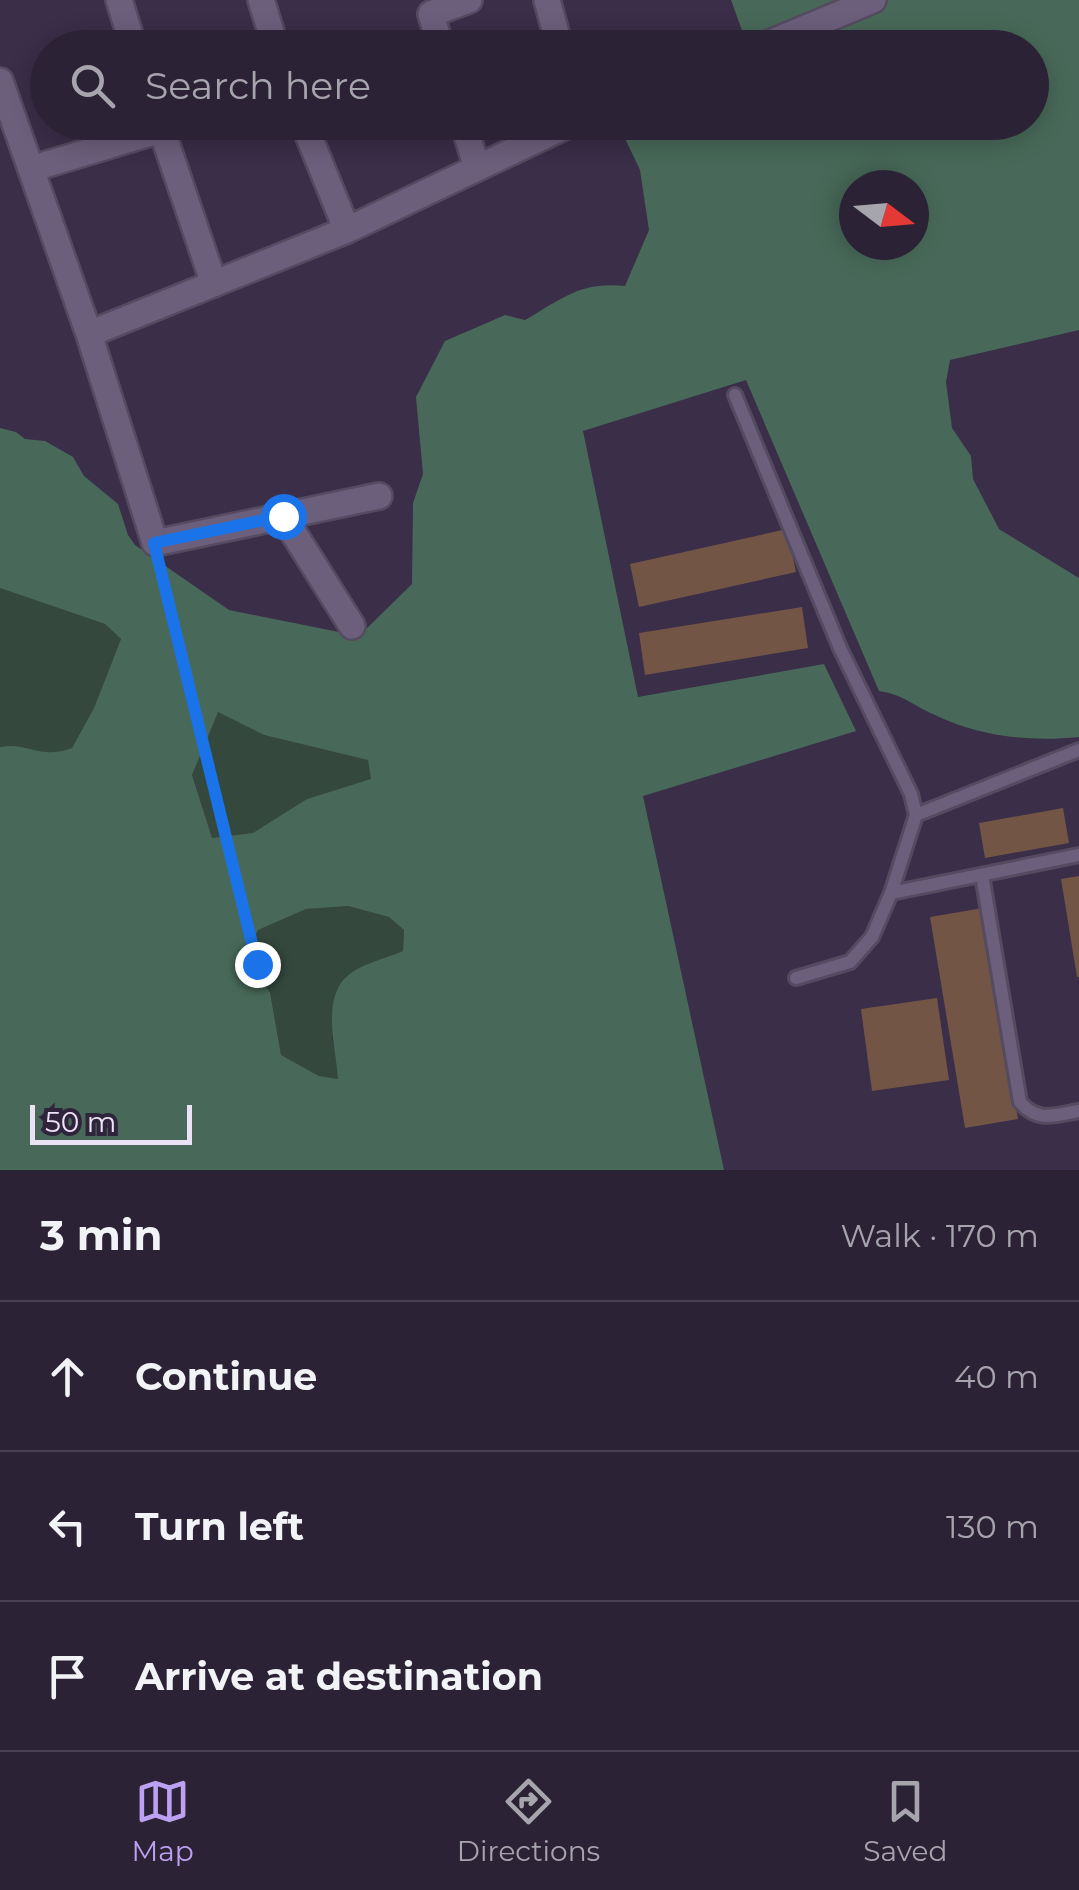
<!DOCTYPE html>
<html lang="en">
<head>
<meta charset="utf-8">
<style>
  :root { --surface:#2c2236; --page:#382f42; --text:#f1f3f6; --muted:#a6a4ad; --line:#483f51; --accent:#bca0f2 }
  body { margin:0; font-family:Montserrat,sans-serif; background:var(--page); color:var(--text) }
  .compass { position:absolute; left:839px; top:170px; width:90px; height:90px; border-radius:50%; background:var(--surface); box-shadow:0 5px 25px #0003; rotate:106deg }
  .scale { position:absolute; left:30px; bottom:25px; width:162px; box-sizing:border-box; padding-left:10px; border:5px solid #eae3f4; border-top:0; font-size:28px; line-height:35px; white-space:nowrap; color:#eae3f4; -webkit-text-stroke:8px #30243d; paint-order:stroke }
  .stop { position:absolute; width:30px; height:30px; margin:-22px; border:8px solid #1a73e8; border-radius:50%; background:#fff }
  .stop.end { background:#1a73e8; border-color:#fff; box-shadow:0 2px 10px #0008 }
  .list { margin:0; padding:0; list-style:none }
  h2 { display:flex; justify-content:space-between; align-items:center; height:130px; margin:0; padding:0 40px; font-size:42px }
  h2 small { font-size:32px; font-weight:400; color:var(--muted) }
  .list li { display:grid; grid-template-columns:65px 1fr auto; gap:30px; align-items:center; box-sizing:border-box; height:150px; padding:0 40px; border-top:2px solid var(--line) }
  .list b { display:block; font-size:38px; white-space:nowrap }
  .list em { font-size:32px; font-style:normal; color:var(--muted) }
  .icon { flex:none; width:55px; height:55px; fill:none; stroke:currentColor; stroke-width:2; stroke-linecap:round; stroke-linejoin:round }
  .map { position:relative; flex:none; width:1079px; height:1170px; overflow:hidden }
  .search { position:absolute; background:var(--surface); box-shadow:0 5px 25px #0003; left:30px; right:30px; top:30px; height:110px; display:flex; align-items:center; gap:25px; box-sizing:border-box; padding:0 35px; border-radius:55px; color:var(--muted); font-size:38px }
  .sheet { height:580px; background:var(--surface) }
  nav { display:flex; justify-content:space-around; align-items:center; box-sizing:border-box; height:140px; border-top:2px solid var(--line); background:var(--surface); font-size:28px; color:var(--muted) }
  nav a { display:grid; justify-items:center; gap:5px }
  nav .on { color:var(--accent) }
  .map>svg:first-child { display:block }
  .green { fill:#34483e }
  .forest { fill:#486959; fill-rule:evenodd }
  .building { fill:#735546 }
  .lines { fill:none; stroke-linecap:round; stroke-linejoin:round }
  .lane-casing { stroke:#554b61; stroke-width:18 }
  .street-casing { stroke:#554b61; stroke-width:30 }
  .path { stroke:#887e94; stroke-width:4; stroke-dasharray:10 5; stroke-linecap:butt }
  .lane { stroke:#6c5f7c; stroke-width:12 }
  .street { stroke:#6c5f7c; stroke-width:25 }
  .route { stroke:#1a73e8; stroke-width:12 }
</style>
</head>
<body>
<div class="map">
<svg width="1079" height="1170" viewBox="0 0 1079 1170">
  <rect width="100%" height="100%" fill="#3a2e48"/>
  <path class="green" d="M0,588L105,624L121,639L94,708L72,748C38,760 30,742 0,747Z
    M217,711L264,735L369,760L371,780L307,799L253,833L212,839L192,775Z
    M348,906L389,917L404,930L403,951L346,976L332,1037L339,1079L319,1076L281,1055L270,992L244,960L258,930L306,909Z"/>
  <path class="forest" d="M731,0H1079V330L950,360L946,382L952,428L971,456L973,479L999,529L1079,578V737C1031,742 980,737 935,715C914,706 902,694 879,691L746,380L583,431L638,697L824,664L856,731L643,796L724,1170H0V747C30,742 38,760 72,748L94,708L121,639L105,624L0,588V428L16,432L25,439L45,441L73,457L84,476L118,504L128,535L135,545L229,610L359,636L412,584L413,503L423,474L416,397L445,341L505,315L525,320C561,299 581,281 625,286L649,230L640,170L621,130L633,122H1032V48L748,47ZM854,185H914V245H854ZM218,712L264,735L368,760L371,779L307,799L253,833L212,838L192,775ZM348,906L389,917L404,930L403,951C387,958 357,965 345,978C322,1003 336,1049 338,1079L319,1076L281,1055L270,992L244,961L258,930L306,909Z"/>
  <path class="building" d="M787,529L796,572L639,607L630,564Z
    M802,607L808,648L645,675L639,633Z
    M1063,808L1069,843L985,858L979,823Z
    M1079,876V977H1077L1061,879Z
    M983,908L1018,1119L965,1128L930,917Z
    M937,998L949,1080L872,1091L861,1009Z"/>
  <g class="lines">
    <defs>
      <path id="lane" d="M735,395L840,648L911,794L916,815L891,893L872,937L850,962L796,978
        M916,815L1079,750
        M982,875L1020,1102C1037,1123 1055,1115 1079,1111
        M891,893L1079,855"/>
      <path id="street" d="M119,0L134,48
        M261,0L276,48
        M547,0L560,48
        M441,48L431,14L469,0
        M758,48L873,0
        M0,81L89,334L155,543L379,496
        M159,122L214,284
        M303,122L347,230
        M463,122L477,168
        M31,169L187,122
        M89,334L347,230L574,122
        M283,516L352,626"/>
    </defs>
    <use href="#lane" class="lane-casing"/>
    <use href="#street" class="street-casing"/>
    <path class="path" d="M161,567L257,964"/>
    <use href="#lane" class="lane"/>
    <use href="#street" class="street"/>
  </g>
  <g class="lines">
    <path class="route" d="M257,964L154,543L283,516"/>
  </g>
</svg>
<svg class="compass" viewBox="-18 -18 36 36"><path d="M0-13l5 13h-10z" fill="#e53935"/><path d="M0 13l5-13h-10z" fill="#a6a4ad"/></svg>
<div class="scale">50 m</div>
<div class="stop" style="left:283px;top:516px"></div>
<div class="stop end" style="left:257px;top:964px"></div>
<div class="search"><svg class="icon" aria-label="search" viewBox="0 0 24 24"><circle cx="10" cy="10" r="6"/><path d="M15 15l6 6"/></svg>Search here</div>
</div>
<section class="sheet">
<h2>3 min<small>Walk · 170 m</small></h2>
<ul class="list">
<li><svg class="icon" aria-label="ahead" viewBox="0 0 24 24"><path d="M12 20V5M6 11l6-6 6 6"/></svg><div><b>Continue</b></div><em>40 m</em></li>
<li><svg class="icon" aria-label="left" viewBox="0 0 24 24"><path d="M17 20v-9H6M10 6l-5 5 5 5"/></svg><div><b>Turn left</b></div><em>130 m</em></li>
<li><svg class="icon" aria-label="arrive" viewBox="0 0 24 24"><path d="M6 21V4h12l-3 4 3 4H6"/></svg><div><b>Arrive at destination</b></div></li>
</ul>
</section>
<nav>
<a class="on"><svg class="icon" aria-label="map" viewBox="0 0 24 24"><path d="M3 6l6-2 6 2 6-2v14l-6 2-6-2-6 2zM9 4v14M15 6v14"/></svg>Map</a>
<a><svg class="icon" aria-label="directions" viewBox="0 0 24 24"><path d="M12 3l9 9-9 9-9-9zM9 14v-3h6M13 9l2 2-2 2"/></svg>Directions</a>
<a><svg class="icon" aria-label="saved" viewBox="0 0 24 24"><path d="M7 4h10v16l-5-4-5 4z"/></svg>Saved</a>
</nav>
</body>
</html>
